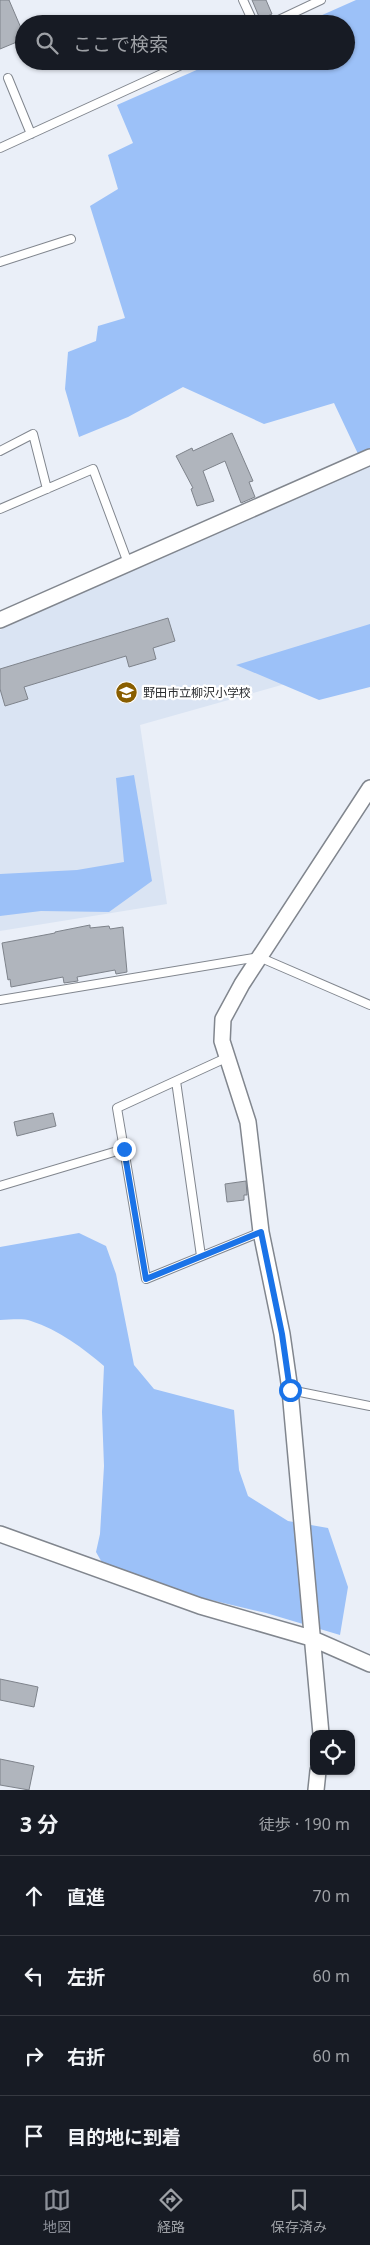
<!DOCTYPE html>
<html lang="ja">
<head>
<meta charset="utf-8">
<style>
  :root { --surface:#171b24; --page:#242831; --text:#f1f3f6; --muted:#9ea1a6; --line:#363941; --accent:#8c9099 }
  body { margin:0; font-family:"Noto Sans","Noto Sans JP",sans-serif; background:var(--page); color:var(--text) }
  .controls { position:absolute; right:15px; bottom:15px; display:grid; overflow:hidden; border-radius:10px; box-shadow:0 1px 4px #0004 }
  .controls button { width:45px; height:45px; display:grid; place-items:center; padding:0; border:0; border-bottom:1px solid var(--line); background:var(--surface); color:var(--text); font:25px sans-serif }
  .stop { position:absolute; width:15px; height:15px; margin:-11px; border:4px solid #1a73e8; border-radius:50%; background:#fff }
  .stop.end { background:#1a73e8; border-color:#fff; box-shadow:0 1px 5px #0008 }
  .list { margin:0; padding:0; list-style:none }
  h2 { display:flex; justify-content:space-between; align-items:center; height:65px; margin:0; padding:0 20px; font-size:21px }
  h2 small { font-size:16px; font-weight:400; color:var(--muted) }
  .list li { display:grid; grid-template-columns:32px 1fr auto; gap:15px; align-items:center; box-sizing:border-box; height:80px; padding:0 20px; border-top:1px solid var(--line) }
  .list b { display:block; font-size:19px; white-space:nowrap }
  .list em { font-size:16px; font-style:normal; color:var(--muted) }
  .icon { flex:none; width:28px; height:28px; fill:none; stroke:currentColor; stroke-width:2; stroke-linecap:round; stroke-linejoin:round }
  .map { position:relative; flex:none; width:370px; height:1790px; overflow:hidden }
  .search { position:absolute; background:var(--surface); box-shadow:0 1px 4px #0004; left:15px; right:15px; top:15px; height:55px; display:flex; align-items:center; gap:12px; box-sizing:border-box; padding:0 18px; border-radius:28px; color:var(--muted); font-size:19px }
  .sheet { height:385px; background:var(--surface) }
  nav { display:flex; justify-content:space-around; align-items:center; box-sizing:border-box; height:70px; border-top:1px solid var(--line); background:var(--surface); font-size:14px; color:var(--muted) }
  nav a { display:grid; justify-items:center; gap:2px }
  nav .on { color:var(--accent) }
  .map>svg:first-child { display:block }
  .built { fill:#dae4f3 }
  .green { fill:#9cc1f8 }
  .building { fill:#b0b5bd; stroke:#7e838b }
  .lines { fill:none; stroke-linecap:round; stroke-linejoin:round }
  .service-casing { stroke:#81868e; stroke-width:10 }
  .minor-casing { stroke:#81868e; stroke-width:18 }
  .service { stroke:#fff; stroke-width:8 }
  .minor { stroke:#fff; stroke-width:15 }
  .route { stroke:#1a73e8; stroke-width:6 }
  .labels { text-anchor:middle; stroke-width:4.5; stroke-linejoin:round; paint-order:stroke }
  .poi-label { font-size:12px; fill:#292b2e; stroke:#fff; text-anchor:start }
</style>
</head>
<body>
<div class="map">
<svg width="370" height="1790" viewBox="0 0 370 1790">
  <rect width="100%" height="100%" fill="#eaeff8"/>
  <path class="built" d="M370,460V660L140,725L167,904L0,931V630Z"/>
  <path class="green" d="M356,0H370V450L359,456L334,403L264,424L183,387L128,417L79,437L65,389L68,352L96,341L98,326L125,318L90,206L118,189L108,155L133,143L117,105L217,61H346V24H302Z
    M370,624V687L319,700L236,665Z
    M134,775L152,881L109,912L41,911L0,916V874L77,870L124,862L116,778Z
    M79,1233L106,1246L116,1274L134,1365L154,1389L234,1410L239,1470L248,1496L288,1521L328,1528L348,1587L340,1635L266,1613L190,1595L104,1566L96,1552L100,1534L104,1466L102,1412L104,1366C83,1348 59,1330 31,1321C22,1318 10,1320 0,1320V1247Z"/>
  <path class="building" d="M0,0H9L24,35V39L0,49Z
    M252,0H266L272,14L260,19Z
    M232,433L253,481L249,482L255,497L241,503L225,461L203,471L214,501L197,506L191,489L193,488L176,456L192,448L193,451Z
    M168,618L175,641L153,648L156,659L129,667L126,656L24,687L28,699L5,706L0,689V669Z
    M90,925V928L109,926L110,929L123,927L127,972L116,974L115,970L77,977L78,981L64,983L63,977L11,987L10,979L8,980L2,943L55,933V932Z
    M53,1113L56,1126L17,1136L14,1122Z
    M246,1181L247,1195H244V1200L227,1202L225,1184Z
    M0,1679L38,1687L34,1707L0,1700Z
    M0,1759L34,1766L29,1790L0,1785Z"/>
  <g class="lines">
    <defs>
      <path id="service" d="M243,0L254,24
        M270,24L321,0
        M8,78L31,134
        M0,148L190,61
        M0,262L71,239
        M0,451L33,434L47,489
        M0,509L93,469L128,563
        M0,1000L259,957L370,1005
        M228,1057L117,1108L146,1279L261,1232
        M176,1081L201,1256
        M0,1186L124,1149
        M290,1390L370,1406"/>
      <path id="minor" d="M0,620L370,457
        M0,1534L200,1606L311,1638L370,1664
        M321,1734L290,1390L282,1334L261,1232L248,1122L222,1041L223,1019L242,984L370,788
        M316,1790L318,1771"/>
    </defs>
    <use href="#service" class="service-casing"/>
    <use href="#minor" class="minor-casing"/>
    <use href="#service" class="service"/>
    <use href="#minor" class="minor"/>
  </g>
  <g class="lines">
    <path class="route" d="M124,1149L146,1279L261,1232L282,1334L290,1390"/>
  </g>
  <defs>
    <symbol id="school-disc" viewBox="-11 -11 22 22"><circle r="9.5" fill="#895e00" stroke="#fff"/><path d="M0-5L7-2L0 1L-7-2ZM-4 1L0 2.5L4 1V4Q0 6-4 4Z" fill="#fff"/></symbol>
  </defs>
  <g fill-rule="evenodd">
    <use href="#school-disc" x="114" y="680" width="25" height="25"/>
  </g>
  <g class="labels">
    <g class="poi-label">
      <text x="143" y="697">野田市立柳沢小学校</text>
    </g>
  </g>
</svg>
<div class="controls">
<button><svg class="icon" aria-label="locate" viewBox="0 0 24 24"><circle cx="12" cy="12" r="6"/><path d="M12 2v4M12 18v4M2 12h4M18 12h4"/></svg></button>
</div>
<div class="stop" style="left:290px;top:1390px"></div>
<div class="stop end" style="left:124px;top:1149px"></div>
<div class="search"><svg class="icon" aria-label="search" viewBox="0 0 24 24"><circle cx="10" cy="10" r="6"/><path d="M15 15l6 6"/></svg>ここで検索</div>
</div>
<section class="sheet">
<h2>3 分<small>徒歩 · 190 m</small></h2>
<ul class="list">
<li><svg class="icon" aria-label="ahead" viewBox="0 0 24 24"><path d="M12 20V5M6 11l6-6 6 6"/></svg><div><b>直進</b></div><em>70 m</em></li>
<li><svg class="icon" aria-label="left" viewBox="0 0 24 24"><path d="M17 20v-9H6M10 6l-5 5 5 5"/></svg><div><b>左折</b></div><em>60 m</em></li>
<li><svg class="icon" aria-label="right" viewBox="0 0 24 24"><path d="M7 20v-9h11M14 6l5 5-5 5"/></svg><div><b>右折</b></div><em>60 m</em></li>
<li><svg class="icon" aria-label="arrive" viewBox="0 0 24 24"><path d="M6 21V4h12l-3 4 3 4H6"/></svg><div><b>目的地に到着</b></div></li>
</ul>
</section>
<nav>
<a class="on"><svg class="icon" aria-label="map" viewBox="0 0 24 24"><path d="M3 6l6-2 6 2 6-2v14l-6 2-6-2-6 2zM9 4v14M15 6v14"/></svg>地図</a>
<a><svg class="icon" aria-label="directions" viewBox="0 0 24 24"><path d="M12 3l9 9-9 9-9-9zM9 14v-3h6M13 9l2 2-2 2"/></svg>経路</a>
<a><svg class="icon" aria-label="saved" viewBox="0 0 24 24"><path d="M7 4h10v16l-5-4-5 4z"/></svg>保存済み</a>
</nav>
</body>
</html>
